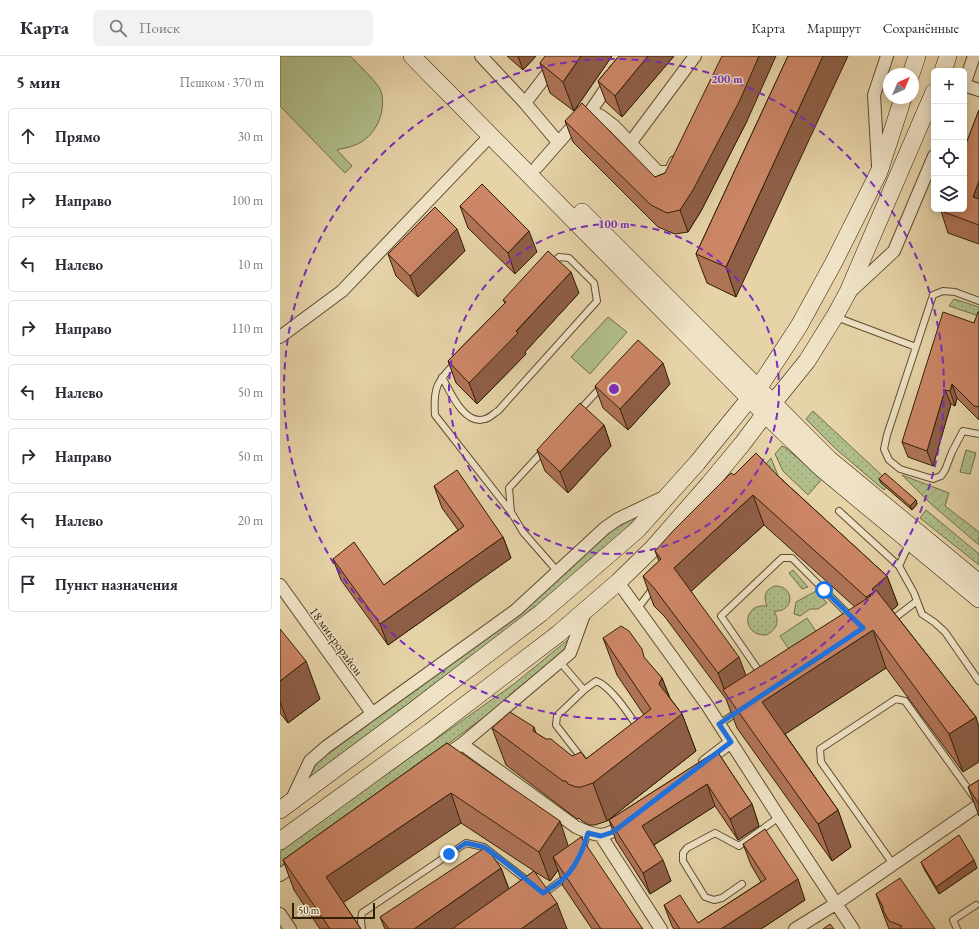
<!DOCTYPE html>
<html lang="ru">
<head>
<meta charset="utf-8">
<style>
  :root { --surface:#fff; --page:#f2f2f3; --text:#2b2b33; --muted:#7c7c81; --line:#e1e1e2 }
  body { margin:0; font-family:"EB Garamond",serif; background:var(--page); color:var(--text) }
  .controls { position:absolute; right:12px; top:12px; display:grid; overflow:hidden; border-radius:6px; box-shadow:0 2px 10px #0003 }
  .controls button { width:36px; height:36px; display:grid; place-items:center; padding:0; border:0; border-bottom:1px solid var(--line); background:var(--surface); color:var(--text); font:20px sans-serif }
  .compass { position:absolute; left:603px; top:12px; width:36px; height:36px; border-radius:50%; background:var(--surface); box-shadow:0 2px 10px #0003; rotate:44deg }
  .scale { position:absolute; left:12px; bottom:10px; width:83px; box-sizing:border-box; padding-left:4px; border:2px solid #311f04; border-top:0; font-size:11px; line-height:14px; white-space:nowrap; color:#311f04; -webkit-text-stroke:3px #efe2c6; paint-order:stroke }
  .stop { position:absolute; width:12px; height:12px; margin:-9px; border:3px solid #1a73e8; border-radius:50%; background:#fff }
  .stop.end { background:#1a73e8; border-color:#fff; box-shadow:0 1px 4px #0008 }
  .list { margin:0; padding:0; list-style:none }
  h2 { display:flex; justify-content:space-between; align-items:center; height:52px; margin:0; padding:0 16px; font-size:17px }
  h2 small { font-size:13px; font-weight:400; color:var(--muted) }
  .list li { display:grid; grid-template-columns:26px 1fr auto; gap:12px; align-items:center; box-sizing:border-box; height:56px; margin:0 8px 8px; padding:0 8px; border:1px solid var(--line); border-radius:6px }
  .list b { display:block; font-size:15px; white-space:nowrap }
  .list em { font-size:13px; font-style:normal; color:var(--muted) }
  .icon { flex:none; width:22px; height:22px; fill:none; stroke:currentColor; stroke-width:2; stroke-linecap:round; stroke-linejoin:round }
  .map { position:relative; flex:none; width:699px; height:873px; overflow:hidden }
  header { display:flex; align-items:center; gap:24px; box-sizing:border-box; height:56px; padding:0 20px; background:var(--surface); border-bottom:1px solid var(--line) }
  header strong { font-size:19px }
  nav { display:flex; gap:22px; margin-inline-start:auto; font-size:14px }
  .search { width:280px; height:36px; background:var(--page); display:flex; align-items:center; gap:10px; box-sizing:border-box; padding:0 14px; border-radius:6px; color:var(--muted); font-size:15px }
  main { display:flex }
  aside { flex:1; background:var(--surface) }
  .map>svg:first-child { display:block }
  .grass { fill:url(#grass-dots); stroke:#706e48 }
  .park { fill:#b0be8b; stroke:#706e48 }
  .garden { fill:url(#garden-furrows); stroke:#706e48 }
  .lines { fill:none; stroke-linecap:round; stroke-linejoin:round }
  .lane-casing { stroke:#5e4c2d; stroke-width:8 }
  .street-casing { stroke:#5e4c2d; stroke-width:14 }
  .secondary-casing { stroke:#311f04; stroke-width:18 }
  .lane { stroke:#efe2c6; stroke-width:6 }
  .street { stroke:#efe2c6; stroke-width:12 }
  .secondary { stroke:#efe2c6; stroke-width:17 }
  .wall { fill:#af7358; stroke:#311f04; fill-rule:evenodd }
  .shaded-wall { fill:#8f5e47; stroke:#311f04 }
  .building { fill:#cc8666; stroke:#311f04 }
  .route { stroke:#1a73e8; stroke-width:5 }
  .ring { fill:none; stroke:#7b2cbf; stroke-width:2; stroke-dasharray:7 5 }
  .labels { text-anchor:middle; stroke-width:3; stroke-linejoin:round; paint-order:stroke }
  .street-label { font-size:13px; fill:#311f04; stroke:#efe2c6 }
  .centre { fill:#7b2cbf; stroke:#efe2c6; stroke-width:2 }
  .ring-label { font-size:12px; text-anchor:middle; font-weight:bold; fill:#7b2cbf; stroke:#efe2c6; stroke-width:3; stroke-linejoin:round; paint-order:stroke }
</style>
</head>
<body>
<header>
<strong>Карта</strong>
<div class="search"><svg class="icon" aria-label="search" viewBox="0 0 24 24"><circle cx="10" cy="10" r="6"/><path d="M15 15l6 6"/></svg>Поиск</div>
<nav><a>Карта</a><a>Маршрут</a><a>Сохранённые</a></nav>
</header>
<main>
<aside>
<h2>5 мин<small>Пешком · 370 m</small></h2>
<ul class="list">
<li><svg class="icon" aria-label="ahead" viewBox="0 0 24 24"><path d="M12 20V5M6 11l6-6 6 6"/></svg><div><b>Прямо</b></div><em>30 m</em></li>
<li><svg class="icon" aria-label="right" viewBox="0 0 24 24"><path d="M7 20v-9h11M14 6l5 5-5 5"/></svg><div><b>Направо</b></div><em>100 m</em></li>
<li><svg class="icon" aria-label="left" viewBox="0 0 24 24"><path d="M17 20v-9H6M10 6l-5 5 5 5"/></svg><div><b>Налево</b></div><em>10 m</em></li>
<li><svg class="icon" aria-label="right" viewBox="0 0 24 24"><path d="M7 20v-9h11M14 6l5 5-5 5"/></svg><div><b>Направо</b></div><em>110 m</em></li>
<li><svg class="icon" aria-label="left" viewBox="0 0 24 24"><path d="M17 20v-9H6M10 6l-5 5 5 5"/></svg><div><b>Налево</b></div><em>50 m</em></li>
<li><svg class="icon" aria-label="right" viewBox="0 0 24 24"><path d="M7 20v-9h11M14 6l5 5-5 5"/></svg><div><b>Направо</b></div><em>50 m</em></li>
<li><svg class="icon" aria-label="left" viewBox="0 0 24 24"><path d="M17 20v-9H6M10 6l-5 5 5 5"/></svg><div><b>Налево</b></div><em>20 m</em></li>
<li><svg class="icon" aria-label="arrive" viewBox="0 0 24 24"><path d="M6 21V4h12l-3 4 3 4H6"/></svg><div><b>Пункт назначения</b></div></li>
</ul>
</aside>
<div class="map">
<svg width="699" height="873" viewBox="0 0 699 873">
  <defs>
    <pattern id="grass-dots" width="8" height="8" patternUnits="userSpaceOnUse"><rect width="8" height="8" fill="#b0be8b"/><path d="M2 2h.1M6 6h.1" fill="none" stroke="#98a376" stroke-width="1.8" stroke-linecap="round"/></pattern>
    <pattern id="garden-furrows" width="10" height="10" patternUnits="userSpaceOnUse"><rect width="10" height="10" fill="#b0be8b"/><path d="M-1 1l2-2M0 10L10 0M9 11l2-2" fill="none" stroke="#98a376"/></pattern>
  </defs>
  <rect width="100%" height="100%" fill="#e6d3a8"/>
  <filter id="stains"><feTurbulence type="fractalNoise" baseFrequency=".005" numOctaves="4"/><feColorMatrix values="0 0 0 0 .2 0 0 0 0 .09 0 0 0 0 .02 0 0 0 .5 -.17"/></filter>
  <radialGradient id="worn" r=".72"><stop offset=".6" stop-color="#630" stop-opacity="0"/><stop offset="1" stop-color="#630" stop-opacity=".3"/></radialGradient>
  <path class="grass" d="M674,243L699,251V260L669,250Z
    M533,355L610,427L604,434L556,393L526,363Z
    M502,390L506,392L542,423L528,439L503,415L495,398Z
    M686,394L696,397L690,418L680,416Z
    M491,402L499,422L485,409Z
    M646,454L699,498V509L640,462Z
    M358,460L322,497L260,553L24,728L37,706L248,549L334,473Z
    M513,514L528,531L522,533L509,517Z
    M495,530C516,530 514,557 494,555C500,565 497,574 486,579C461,580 462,547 487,550C483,541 485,533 495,530Z
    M536,535L547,547L538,553H530L520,560L514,558L516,546Z
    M290,582L280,602L222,648L0,811V796L80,737L234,628Z"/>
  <path class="park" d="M0,0H70C77,7 98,27 101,35C107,56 95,82 75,89C69,92 63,92 57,94L72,110L65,117L0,50Z
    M328,261L347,276L310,318L291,301Z
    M527,562L539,580L512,598L500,580Z"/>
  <path class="garden" d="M622,419L669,437L665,450L699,476V489L651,448Z"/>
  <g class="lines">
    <defs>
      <path id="lane" d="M556,261L636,291L607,379L604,393L609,404L620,413L653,423L661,420L665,414L672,396L683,375L699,378
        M636,291L653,239L663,235L675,236L699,245
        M176,306C157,326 153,331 155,359L231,456
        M162,321C170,335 184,370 205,363C210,362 214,357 218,355L317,245L314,227L289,202L279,201L272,208
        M298,356L322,330
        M264,394L229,432L231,456L243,476L278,516
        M559,455L619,510
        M629,488L619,510L634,537L642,558L654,566L665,576L699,625
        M358,552L374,531
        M612,564L637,545
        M280,606L304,634L316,625C331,630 350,660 359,673
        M481,618L441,560L502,502H512L571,561
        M439,668L458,656
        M303,704L276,669L277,660L304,634
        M302,794L308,777
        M613,808L541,706L540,693L616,643L625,645L694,741
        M462,828L442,842L434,844L425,841L403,805V797L407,792L435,777L459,790L499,761
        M263,838L282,824L287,819
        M82,873L81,865L82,857L186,787L204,791L249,826
        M677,873L673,864L696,849"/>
      <path id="street" d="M201,0L245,47L281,0
        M684,29L694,0
        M684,29L699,34
        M245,47L278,86
        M310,56L321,60L334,70L378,116H390L395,106
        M351,86L415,0
        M598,110L594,39L607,0
        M257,111L300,62L310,56L348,0
        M570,236L614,195L654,100
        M0,281L62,235L210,80
        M338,526L427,649L499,761L573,873
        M0,529L92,657
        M182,688L296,771C318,781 325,783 345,767
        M163,701L182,688L290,597L305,556
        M425,706L451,686
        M12,743L30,705L46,691L236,554L325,472L338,463L382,442
        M321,780L381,873
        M0,819L20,805
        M0,858L10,873
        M515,873L557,847L699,749"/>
      <path id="secondary" d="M132,0L485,358L541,412L699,543
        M663,15L668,0
        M631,18L637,0
        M302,156L550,404L699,527
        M0,754L133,655L261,557L357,474L417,407L479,331L519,270L554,206L599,116L623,42
        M0,785L150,676L278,578L338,526L373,492L429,428L463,387L493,347L527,305L555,260L568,236L654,36"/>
    </defs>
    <use href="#lane" class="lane-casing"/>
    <use href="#street" class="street-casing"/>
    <use href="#secondary" class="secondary-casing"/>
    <use href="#lane" class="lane"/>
    <use href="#street" class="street"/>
    <use href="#secondary" class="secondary"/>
  </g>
  <path class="wall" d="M227,0H256L243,14Z
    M332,0L294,55L270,37L260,7Z
    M339,0H394L342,61L326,46L318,25Z
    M508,0L456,241L427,227L416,198Z
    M699,54V188L668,177L661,155Z
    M285,65L375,121L385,117L467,65L421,155L408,176L395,178L378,171L293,86Z
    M180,150L257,196L235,218L188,172Z
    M185,195L138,241L116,220L108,198Z
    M299,237L245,296L246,298L197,348L176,327L168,305L225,247L223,244Z
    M699,256V364L677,342L675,350L671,348L653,410L628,401L622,386L694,267Z
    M390,328L348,374L323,352L315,330Z
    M324,369L331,390L288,437L265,415L257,394Z
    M498,420L607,520L618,549L612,554L696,661L683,716L606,612L505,678L558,754L571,791L552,805L457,672L446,643L385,561L374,550L363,520L379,505L375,495ZM484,469L575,551L466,620L411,535Z
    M599,423L636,444L637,448L632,454L601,427Z
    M154,430L223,481L231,502L108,589L61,524L53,503L104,529L178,474L162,452Z
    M0,573L40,643L8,667L0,657Z
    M323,582L365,603L382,622L390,642L402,658L416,695L327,765L315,769H309L302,765L299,762L297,763L226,709L212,672L254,671L256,677L292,700L306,703L364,659L337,619Z
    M167,687L288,790L363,873H312L283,830L278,814L270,825L255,816L287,873H105L100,861L221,812L229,833L254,815L181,767L63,846L81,873H40L14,834L3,804Z
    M437,695L472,748L479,770L458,784L435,750L374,789L391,825L370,838L336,785L329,764Z
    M699,724V760L688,731Z
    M463,788L525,844L481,873H394L392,870L384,849L418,867L481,826L471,809Z
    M641,806L697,812L659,838L644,813Z
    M596,838L655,873H609L607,868Z"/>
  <path class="shaded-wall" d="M238,0H256L243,14Z
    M301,0H332L294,55L283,26Z
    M368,0H394L342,61L335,40Z
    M479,0H496L467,65L421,155L408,176L400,154Z
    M543,0H568L456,241L446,211Z
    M699,125V157L693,141Z
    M177,173L185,195L138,241L130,220Z
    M249,175L257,196L235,218L228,197Z
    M291,216L299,237L245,296L246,298L197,348L189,327Z
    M383,307L390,328L348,374L340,353Z
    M672,328L677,342L675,350L670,335Z
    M665,334L671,348L653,410L647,395Z
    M324,369L331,390L288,437L280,416Z
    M473,439L484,469L405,541L394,512Z
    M636,444L637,448L632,454L630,450Z
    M223,481L231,502L108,589L100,568Z
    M607,520L618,549L603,562L591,540L590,539L600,568L597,571L586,541L592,533Z
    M593,574L606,612L496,684L482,646Z
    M459,601L470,630L446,638L438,617Z
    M26,605L40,643L8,667L0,646V625Z
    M382,622L396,659L402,658L416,695L327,765L313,727L392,665L379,628Z
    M696,661L699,671V706L683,716L669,678Z
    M427,728L435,750L369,792L362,770Z
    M171,737L181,767L57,851L46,821Z
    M472,748L479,770L458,784L450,763Z
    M558,754L571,791L552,805L538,768Z
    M280,765L290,795L273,801L278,814L270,825L259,796Z
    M383,804L391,825L370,838L363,817Z
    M694,804L697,812L659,838L656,831Z
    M221,812L232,842L188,873H134Z
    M518,823L525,844L481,873H441Z
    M277,847L287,873H241Z"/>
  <path class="building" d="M265,0H301L283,26L260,7Z
    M339,0H368L335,40L318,25Z
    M442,0H479L460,44L413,134L400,154L387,157L371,149L285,65L302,47L375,121L385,117Z
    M508,0H543L446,211L416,198Z
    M699,54V125L693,141L699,143V169L661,155V153H684V93Z
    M202,128L249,175L228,197L180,150Z
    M155,151L177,173L130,220L108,198Z
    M268,195L291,216L236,275L238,277L189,327L168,305L226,246L223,244Z
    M663,256L694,267L698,256H699V351L694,350L672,328L670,335L665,334L647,395L622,386Z
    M358,284L383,307L340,353L315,330Z
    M300,347L324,369L280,416L257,394Z
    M476,397L498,420L607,520L592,533L594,536L586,541L473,439L394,512L459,601L438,617L374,532L363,520L381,503L375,495L393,475L451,417L454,419Z
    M177,414L223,481L100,568L53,503L74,486L104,529L184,470L154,430Z
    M605,417L636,444L630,450L599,423Z
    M596,534L696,661L669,678L593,574L482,646L558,754L538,768L443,634L591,540L590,539Z
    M341,570L349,575L362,593L364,601L382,622L379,628L402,658L313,727L301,731H296L288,728L286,725H283L212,672L230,656L254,671L253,675L266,683H271L292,700L301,696L306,703L371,653L323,582Z
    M0,573L26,605L0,625Z
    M167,687L280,765L259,796L171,737L46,821L81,873H50L3,804Z
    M437,695L472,748L450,763L427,728L362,770L383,804L363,817L329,764Z
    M699,724V748L688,731Z
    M485,773L518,823L441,873H400L384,849L400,839L418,867L486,823L463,788Z
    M679,779L694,804L656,831L641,806Z
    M301,781L362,872V873H321L273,801Z
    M206,791L221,812L134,873H109L100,861Z
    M254,815L277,847L241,873H172Z
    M620,822L655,873H620L622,870L609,865L603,854V851L596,838Z
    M550,868L554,873H543Z"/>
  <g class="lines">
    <path class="route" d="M169,798L186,787L204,791L227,808L263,837C269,833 276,829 282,824C296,812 303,794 308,777L321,780L333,776L451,686L439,668L583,572L544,534"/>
  </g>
  <g class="ring">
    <circle cx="334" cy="333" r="165"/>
    <circle cx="334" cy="333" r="330"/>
  </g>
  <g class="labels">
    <g class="street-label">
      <text transform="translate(57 585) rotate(54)" y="5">18 микрорайон</text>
    </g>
  </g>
  <circle cx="334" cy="333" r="6" class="centre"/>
  <g class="ring-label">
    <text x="447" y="27">200 m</text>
    <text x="334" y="172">100 m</text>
  </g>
  <rect width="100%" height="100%" filter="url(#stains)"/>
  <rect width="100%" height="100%" fill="url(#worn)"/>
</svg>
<div class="controls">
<button>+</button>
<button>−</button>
<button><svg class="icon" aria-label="locate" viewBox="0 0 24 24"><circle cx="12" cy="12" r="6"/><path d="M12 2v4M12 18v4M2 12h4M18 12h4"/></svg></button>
<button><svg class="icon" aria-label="layers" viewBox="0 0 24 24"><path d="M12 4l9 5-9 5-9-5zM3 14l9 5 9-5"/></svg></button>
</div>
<svg class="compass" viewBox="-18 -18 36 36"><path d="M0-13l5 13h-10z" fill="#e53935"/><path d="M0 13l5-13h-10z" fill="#7c7c81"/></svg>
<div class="scale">50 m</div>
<div class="stop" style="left:544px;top:534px"></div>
<div class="stop end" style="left:169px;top:798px"></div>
</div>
</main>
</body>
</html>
